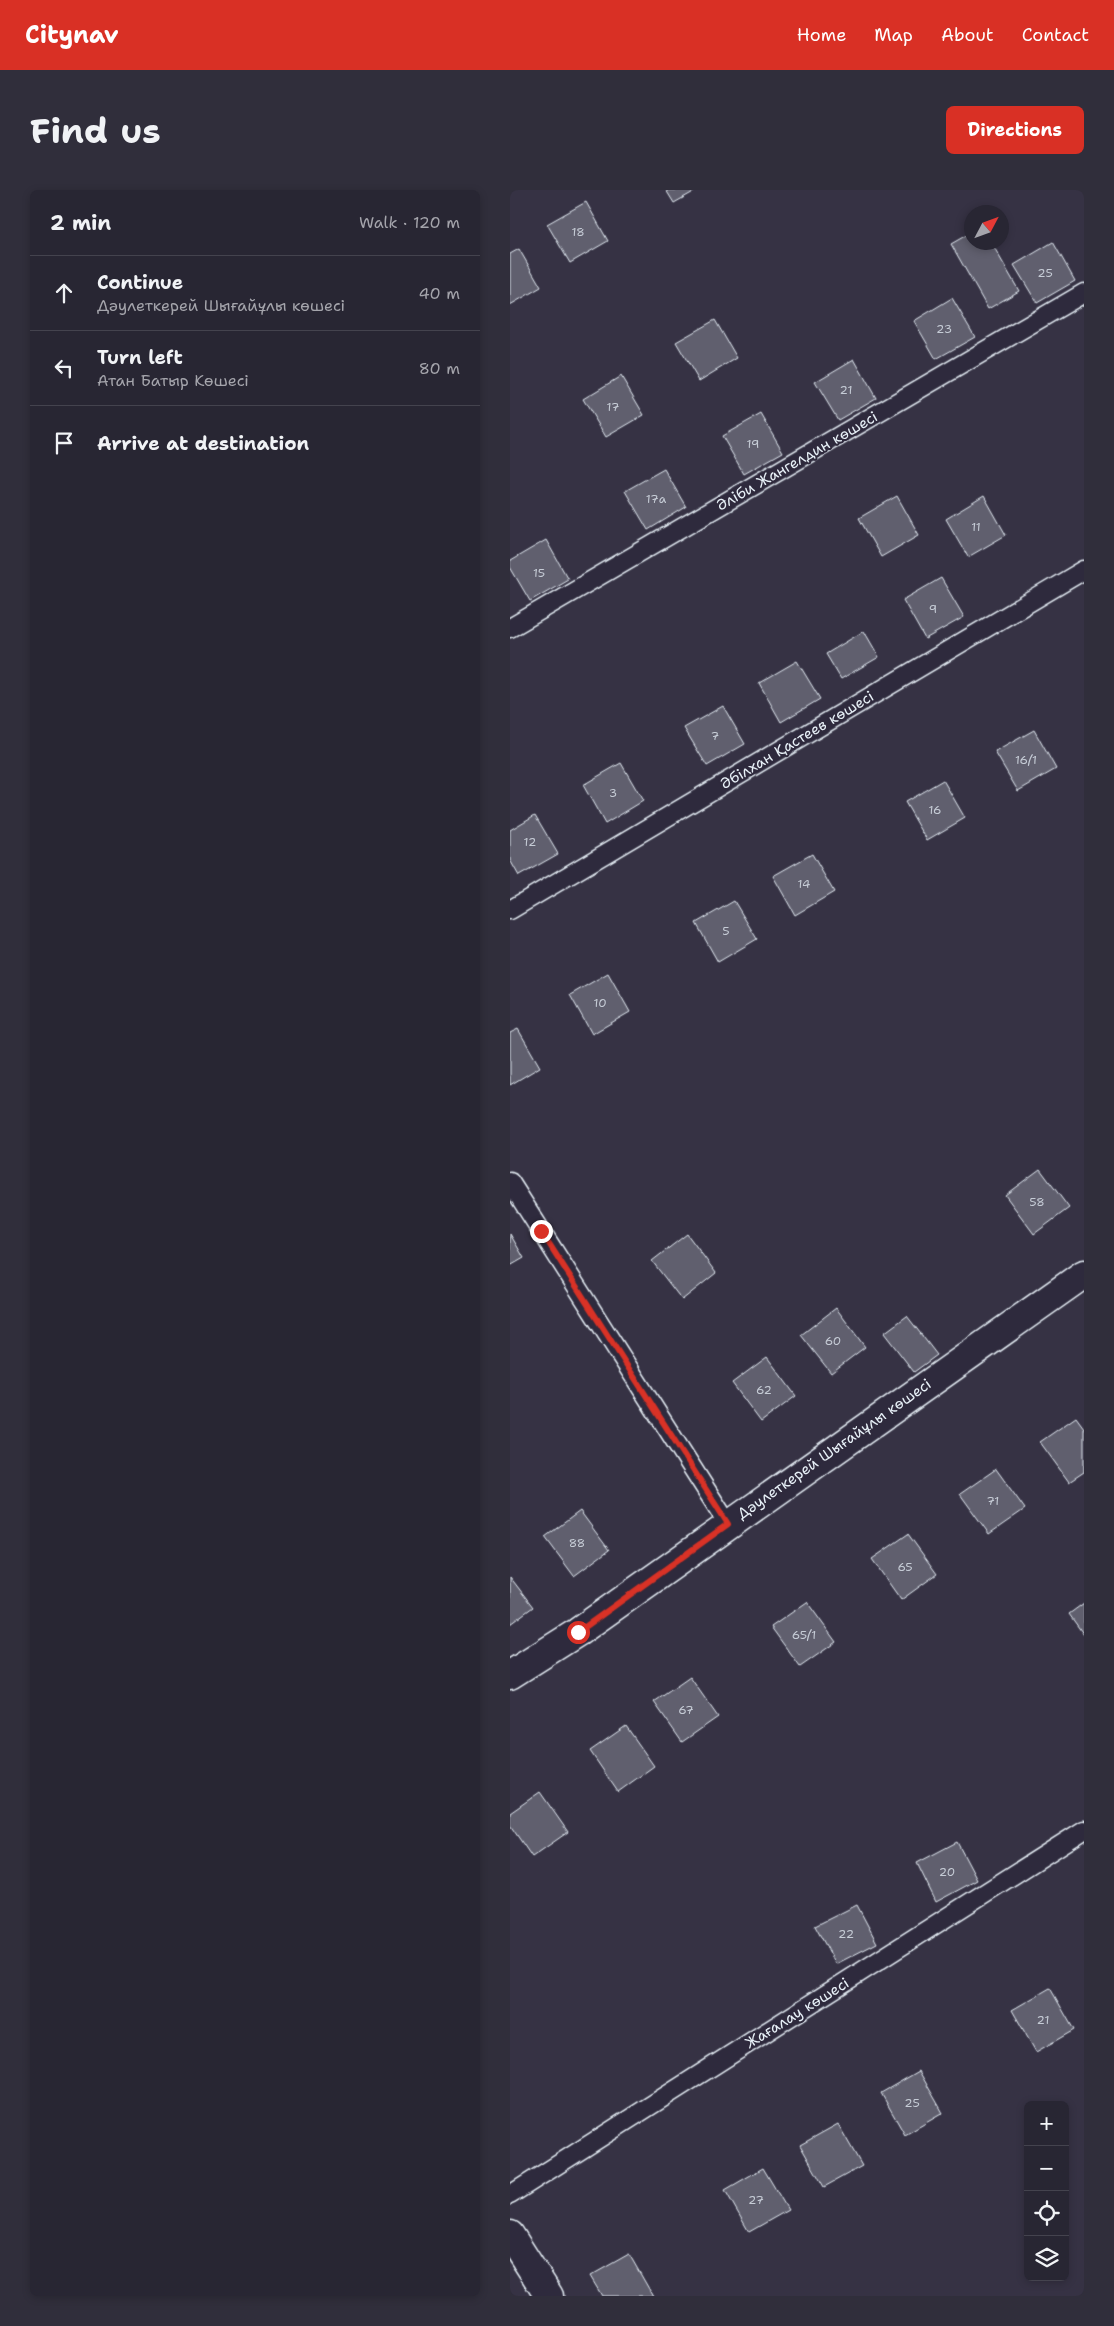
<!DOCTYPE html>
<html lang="en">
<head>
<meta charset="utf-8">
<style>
  :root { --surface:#282633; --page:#302e3b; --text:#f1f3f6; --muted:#a5a5ac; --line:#44434e; --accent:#d93025 }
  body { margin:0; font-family:"Shantell Sans",sans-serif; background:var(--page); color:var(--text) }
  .controls { position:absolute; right:15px; bottom:15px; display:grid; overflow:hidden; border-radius:8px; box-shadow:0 2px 8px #0003 }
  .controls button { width:45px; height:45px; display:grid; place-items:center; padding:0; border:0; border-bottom:1px solid var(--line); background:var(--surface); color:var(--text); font:25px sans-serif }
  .compass { position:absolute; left:454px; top:15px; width:45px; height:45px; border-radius:50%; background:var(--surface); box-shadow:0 2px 8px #0003; rotate:49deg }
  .stop { position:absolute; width:15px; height:15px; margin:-11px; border:4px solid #d93025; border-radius:50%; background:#fff }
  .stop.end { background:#d93025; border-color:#fff; box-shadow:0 1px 5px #0008 }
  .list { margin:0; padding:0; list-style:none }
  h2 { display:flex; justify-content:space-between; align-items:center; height:65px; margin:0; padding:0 20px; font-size:21px }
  h2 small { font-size:16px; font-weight:400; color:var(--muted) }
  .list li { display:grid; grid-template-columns:32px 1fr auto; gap:15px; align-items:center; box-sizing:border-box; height:75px; padding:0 20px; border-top:1px solid var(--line) }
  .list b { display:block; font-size:19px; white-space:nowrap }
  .list p { margin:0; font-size:16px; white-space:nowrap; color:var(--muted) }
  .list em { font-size:16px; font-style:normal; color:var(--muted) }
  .icon { flex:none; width:28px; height:28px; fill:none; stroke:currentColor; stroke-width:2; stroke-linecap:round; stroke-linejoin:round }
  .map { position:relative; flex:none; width:574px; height:2106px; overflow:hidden; border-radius:8px }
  header { display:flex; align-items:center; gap:30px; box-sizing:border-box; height:70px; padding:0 25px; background:var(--accent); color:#fff }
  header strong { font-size:24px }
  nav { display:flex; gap:28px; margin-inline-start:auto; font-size:18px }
  .intro { display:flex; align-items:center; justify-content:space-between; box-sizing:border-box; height:120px; padding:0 30px }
  h1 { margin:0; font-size:35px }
  .button { padding:12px 22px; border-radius:8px; background:var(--accent); color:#fff; font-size:18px; font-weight:700 }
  main { display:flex; gap:30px; padding:0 30px }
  aside { flex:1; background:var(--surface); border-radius:8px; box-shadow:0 2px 8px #0003 }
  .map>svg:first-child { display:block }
  .building { fill:#605e6e; stroke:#e8f1f8 }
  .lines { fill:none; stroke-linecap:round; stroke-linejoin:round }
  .lane-casing { stroke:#e8f1f8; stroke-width:21 }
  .street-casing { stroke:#e8f1f8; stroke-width:31 }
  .lane { stroke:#2f2a3d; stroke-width:18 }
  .street { stroke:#2f2a3d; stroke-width:28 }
  .route { stroke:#d93025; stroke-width:6 }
  .labels { text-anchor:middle; stroke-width:4; stroke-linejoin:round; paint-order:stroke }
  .number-label { font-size:12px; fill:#c6ccd6 }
  .street-label { font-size:15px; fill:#e8f1f8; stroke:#2f2a3d }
</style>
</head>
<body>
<header>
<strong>Citynav</strong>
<nav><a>Home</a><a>Map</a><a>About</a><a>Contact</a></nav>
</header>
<div class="intro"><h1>Find us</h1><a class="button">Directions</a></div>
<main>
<aside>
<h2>2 min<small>Walk · 120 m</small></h2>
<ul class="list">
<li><svg class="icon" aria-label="ahead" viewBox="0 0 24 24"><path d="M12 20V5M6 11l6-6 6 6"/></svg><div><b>Continue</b><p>Дәулеткерей Шығайұлы көшесі</p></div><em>40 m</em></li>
<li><svg class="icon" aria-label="left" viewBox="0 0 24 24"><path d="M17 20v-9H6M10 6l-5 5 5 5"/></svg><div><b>Turn left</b><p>Атан Батыр Көшесі</p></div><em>80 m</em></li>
<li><svg class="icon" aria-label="arrive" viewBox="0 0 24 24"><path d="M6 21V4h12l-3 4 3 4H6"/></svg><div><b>Arrive at destination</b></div></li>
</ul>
</aside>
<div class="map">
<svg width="574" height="2106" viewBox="0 0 574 2106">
  <rect width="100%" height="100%" fill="#363244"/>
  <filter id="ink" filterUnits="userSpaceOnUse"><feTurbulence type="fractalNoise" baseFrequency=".02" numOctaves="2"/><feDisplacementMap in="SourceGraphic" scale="10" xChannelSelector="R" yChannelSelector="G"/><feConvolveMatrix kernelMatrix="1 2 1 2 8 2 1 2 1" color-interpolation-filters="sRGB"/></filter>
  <g filter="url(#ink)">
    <path class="building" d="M156,0H187L164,13Z
      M76,12L98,51L60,73L37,34Z
      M462,42V52H481L509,101L478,119L441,54Z
      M543,52L565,91L527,113L504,75Z
      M9,59L31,97L0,115V64Z
      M442,108L465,147L426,169L404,131Z
      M205,130L227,168L189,191L166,152Z
      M344,169L366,208L328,230L305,192Z
      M111,186L134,225L96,247L73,209Z
      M251,224L273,262L234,284L212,246Z
      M154,279L176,317L138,340L115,301Z
      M387,306L409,345L371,367L349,328Z
      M474,306L496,345L458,367L436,329Z
      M36,350L58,389L20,411L0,377V371Z
      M431,388L454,427L415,449L393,410Z
      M354,441L369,467L331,489L316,464Z
      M287,471L310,509L271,532L249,493Z
      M213,516L235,554L197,576L174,538Z
      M524,540L546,579L508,601L485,562Z
      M111,573L133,611L95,634L73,595Z
      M433,590L455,628L417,650L395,612Z
      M25,625L48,664L9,686L0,670V640Z
      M302,664L324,702L285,725L263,686Z
      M224,711L247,749L208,772L186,733Z
      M98,783L120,822L82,844L60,805Z
      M8,839L30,877L0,895V843Z
      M530,979L559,1018L524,1044L495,1005Z
      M0,1044L14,1068L0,1076Z
      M177,1044L206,1083L172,1110L142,1071Z
      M326,1118L355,1157L321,1183L291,1145Z
      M397,1126L427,1165L404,1182L374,1143Z
      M257,1167L286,1206L251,1232L222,1193Z
      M566,1227L574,1238V1282L559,1292L530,1252Z
      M486,1279L515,1319L479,1344L450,1304Z
      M70,1321L99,1360L64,1386L35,1347Z
      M398,1344L427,1384L391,1410L362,1369Z
      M0,1387L23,1417L0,1434Z
      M297,1412L326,1452L290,1477L261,1437Z
      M574,1413V1445L559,1424Z
      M180,1487L208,1527L172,1552L144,1512Z
      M116,1536L144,1576L108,1602L80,1561Z
      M30,1602L58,1642L22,1667L0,1635V1623Z
      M447,1652L467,1690L426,1712L407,1673Z
      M347,1715L367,1753L326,1774L305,1736Z
      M540,1798L564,1840L526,1862L502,1820Z
      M409,1881L433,1923L395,1945L371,1903Z
      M328,1934L352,1976L314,1997L290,1955Z
      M253,1978L278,2020L239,2042L215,2000Z
      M119,2064L143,2106H92L80,2086Z"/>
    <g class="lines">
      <defs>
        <path id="lane" d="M0,438L574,103
          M0,720L574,380
          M0,992L218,1334
          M0,2005L574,1640"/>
        <path id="street" d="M0,1485L68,1442L574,1084
          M0,2045L39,2106"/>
      </defs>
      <use href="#lane" class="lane-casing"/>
      <use href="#street" class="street-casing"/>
      <use href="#lane" class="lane"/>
      <use href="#street" class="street"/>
    </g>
  </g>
  <g class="lines" filter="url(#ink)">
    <path class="route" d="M31,1041L218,1334L68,1442"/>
  </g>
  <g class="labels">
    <g class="number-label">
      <text x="68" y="46">18</text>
      <text x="535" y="87">25</text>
      <text x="434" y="143">23</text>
      <text x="336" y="204">21</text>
      <text x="103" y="221">17</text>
      <text x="243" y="258">19</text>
      <text x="146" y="313">17а</text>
      <text x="466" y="341">11</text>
      <text x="29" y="387">15</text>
      <text x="423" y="423">9</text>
      <text x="205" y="550">7</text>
      <text x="516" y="574">16/1</text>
      <text x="103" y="607">3</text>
      <text x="425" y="624">16</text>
      <text x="20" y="656">12</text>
      <text x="294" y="698">14</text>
      <text x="216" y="745">5</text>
      <text x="90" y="817">10</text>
      <text x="527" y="1016">58</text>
      <text x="323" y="1155">60</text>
      <text x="254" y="1204">62</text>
      <text x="483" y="1315">71</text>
      <text x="67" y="1357">88</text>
      <text x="395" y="1381">65</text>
      <text x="294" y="1449">65/1</text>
      <text x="176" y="1524">67</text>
      <text x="437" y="1686">20</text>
      <text x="336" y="1748">22</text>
      <text x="533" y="1834">21</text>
      <text x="402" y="1917">25</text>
      <text x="246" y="2014">27</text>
    </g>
    <g class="street-label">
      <text transform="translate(287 271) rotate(-30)" y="5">Әліби Жангелдин көшесі</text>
      <text transform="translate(287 550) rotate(-31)" y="5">Әбілхан Қастеев көшесі</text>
      <text transform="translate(324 1259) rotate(-35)" y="5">Дәулеткерей Шығайұлы көшесі</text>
      <text transform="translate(287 1823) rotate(-32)" y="5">Жағалау көшесі</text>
    </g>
  </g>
</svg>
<div class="controls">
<button>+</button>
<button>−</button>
<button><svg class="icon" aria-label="locate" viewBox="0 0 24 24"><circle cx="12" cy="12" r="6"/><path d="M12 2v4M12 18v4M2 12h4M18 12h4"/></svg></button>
<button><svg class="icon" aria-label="layers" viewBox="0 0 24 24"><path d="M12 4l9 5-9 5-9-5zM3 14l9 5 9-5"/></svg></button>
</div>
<svg class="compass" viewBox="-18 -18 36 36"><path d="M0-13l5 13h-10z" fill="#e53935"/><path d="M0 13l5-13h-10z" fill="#a5a5ac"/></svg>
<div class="stop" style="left:68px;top:1442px"></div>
<div class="stop end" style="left:31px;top:1041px"></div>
</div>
</main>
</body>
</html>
